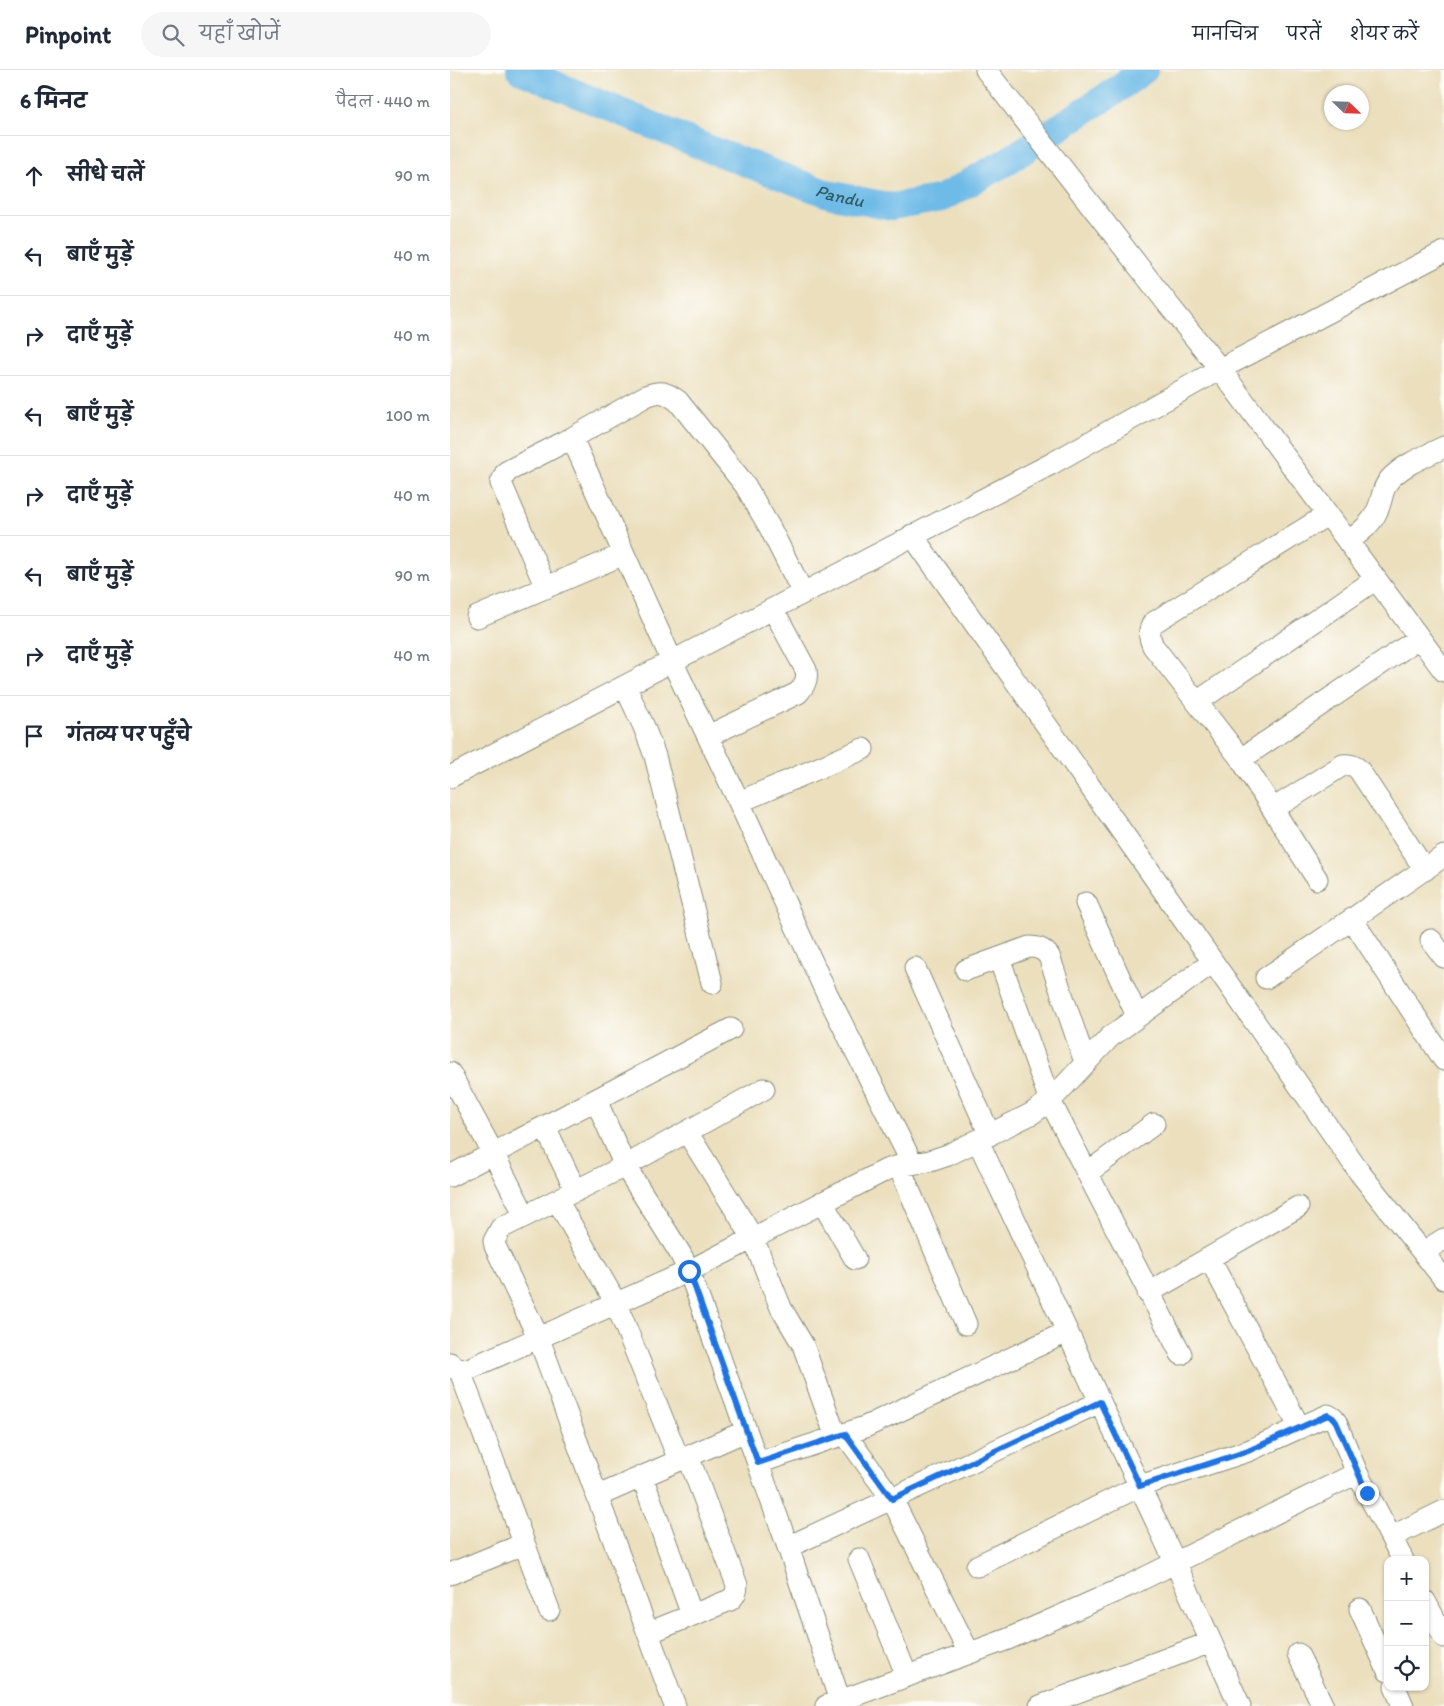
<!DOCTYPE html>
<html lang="hi">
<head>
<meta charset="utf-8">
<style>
  :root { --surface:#fff; --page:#f6f6f7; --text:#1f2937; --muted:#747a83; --line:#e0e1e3 }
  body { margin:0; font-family:Itim,"Playpen Sans Deva",sans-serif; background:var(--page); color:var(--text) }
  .controls { position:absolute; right:15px; bottom:15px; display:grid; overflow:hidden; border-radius:10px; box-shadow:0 1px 4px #0004 }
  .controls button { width:45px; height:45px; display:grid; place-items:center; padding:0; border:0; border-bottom:1px solid var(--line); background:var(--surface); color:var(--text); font:25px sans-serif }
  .compass { position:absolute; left:874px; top:15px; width:45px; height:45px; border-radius:50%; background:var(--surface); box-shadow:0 1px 4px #0004; rotate:113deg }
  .stop { position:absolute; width:15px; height:15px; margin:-11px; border:4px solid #1a73e8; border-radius:50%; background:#fff }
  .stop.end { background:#1a73e8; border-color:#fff; box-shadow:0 1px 5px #0008 }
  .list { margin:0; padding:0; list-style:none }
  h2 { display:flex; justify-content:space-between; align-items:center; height:65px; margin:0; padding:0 20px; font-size:21px }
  h2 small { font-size:16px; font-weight:400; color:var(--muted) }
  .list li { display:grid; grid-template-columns:32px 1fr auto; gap:15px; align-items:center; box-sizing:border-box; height:80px; padding:0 20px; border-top:1px solid var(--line) }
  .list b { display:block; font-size:19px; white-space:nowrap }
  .list em { font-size:16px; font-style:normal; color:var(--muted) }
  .icon { flex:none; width:28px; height:28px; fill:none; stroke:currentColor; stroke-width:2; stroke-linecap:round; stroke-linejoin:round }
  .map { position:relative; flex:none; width:994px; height:1636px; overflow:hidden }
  header { display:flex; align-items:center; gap:30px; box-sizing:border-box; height:70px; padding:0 25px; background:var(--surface); border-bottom:1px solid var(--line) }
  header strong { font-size:24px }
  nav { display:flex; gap:28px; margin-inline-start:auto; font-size:18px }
  .search { width:350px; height:45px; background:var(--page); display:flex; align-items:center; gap:12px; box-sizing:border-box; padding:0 18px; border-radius:28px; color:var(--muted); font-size:19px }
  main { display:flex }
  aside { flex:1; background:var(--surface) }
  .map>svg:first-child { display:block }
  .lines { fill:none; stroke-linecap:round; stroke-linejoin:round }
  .river { stroke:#6ebbe8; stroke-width:28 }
  .minor-casing { stroke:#858e78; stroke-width:23 }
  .minor { stroke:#fff; stroke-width:21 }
  .route { stroke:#1a73e8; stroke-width:6 }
  .labels { text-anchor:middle; stroke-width:4; stroke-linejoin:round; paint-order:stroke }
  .water-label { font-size:18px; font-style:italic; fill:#335c61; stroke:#fdfcf7 }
</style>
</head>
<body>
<header>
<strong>Pinpoint</strong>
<div class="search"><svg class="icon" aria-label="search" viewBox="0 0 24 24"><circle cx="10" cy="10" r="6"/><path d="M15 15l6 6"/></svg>यहाँ खोजें</div>
<nav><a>मानचित्र</a><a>परतें</a><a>शेयर करें</a></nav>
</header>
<main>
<aside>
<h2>6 मिनट<small>पैदल · 440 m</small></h2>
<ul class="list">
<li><svg class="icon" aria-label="ahead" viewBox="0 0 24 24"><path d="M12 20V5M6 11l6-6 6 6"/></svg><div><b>सीधे चलें</b></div><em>90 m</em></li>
<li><svg class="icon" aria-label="left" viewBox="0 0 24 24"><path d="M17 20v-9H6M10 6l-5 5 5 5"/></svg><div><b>बाएँ मुड़ें</b></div><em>40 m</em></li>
<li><svg class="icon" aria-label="right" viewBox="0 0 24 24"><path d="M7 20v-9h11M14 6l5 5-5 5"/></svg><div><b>दाएँ मुड़ें</b></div><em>40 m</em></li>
<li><svg class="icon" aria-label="left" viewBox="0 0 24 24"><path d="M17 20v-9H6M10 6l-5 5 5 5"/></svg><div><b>बाएँ मुड़ें</b></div><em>100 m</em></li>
<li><svg class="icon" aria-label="right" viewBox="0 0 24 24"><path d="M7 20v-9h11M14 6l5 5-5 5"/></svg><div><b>दाएँ मुड़ें</b></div><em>40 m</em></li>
<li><svg class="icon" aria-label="left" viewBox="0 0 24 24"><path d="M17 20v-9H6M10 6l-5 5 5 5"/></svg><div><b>बाएँ मुड़ें</b></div><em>90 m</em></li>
<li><svg class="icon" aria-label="right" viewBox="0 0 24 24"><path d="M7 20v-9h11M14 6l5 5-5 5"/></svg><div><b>दाएँ मुड़ें</b></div><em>40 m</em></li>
<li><svg class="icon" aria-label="arrive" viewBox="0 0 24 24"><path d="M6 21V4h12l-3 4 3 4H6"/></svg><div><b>गंतव्य पर पहुँचे</b></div></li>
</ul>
</aside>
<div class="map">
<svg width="994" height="1636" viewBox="0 0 994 1636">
  <rect width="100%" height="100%" fill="#fdfcf7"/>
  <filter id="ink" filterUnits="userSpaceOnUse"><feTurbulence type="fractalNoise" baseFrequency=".02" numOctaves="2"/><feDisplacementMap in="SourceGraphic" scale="10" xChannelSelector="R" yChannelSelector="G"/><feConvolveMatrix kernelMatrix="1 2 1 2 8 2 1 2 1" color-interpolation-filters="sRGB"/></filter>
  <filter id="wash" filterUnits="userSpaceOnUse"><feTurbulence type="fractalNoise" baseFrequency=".0096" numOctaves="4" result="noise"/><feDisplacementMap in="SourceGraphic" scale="20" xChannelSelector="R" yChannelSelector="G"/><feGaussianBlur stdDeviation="1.12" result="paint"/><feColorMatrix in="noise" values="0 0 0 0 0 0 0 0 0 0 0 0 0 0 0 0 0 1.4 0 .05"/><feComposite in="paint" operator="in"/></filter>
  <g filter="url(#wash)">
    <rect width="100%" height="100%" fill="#ebdfbd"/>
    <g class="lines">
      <path class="river" id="s1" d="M70,0L259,79L378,124L442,137L492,128L556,92L665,21L694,0"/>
    </g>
  </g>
  <g filter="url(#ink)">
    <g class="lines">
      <defs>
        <path id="minor" d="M536,0L717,233L770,299L994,601
          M462,465L694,793L910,1103L994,1209
          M898,472C909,463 921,455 927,441C933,430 931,419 940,409C954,394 976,386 994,377
          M96,518L51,413L56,402L122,368
          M353,523L320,458L295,415L228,331C215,322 211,320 196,326L122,368L222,591L289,732L413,679
          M27,547L174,484
          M175,616L194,657L205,686L262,913
          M747,632L926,509
          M258,666L348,623C354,616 358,610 356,600L323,539
          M791,689L969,568
          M0,707L601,394L770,299L994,182
          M289,732L375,920L462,1093
          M823,739L893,695C900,694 904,695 909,700L975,800
          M867,809L791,689L703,576C699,567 698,562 703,553L877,445
          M636,833L687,946
          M902,849L994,990
          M981,870L994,887
          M549,888L600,1031L731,1284
          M465,898L540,1065
          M516,900L579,877C588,877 593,879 599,886L635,992
          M816,908L994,786
          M0,1003L43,1083L75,1146
          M146,1030L175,1096L230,1183L239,1201L338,1477L650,1332
          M95,1057L126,1121
          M237,1062L303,1168L331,1238L353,1275L386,1367L395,1364L442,1429L519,1583
          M528,1071L725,1492L790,1636
          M449,1096L516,1254
          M637,1103L704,1054
          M0,1106L281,959
          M107,1130L166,1233L229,1390
          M372,1132L405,1189
          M973,1182L994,1169
          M759,1188L850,1358
          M698,1223L848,1137
          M0,1293L5,1299L16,1300L239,1201L436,1100L449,1096L480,1091L498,1085L581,1044L600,1031L660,967L763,892
          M10,1301L99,1540
          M308,1393L415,1357L617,1262
          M192,1406L242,1545
          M148,1426L296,1361
          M941,1467L994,1441
          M338,1477L390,1631
          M409,1489L457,1606
          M527,1496L690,1416L798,1381L878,1345L883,1348L886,1352L907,1403
          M0,1504L74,1474
          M975,1531L994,1567
          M910,1539L938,1601
          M198,1563L280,1530C285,1526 287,1522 287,1515L238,1386
          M848,1584L873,1636
          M945,1617L953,1636
          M225,1636L89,1269L45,1176L44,1171L51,1158L175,1096L314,1019
          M376,1636L558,1569L678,1516L907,1403L953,1490
          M590,1636L761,1572"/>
      </defs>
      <use href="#minor" class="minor-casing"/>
      <use href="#minor" class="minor"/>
    </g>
  </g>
  <g class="lines" filter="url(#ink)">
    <path class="route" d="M239,1201L308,1393L395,1364L442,1429L650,1332L690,1416L798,1381L878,1345L883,1348L886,1352L917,1423"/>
  </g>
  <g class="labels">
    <g class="water-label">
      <text dy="6" stroke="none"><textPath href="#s1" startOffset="344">Pandu</textPath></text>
    </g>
  </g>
</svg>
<div class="controls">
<button>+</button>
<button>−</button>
<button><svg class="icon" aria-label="locate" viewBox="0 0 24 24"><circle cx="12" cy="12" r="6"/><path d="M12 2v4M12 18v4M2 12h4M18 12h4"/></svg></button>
</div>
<svg class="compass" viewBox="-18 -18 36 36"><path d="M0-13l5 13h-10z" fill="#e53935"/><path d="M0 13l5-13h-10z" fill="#747a83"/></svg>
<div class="stop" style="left:239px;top:1201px"></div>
<div class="stop end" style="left:917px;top:1423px"></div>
</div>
</main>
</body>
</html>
